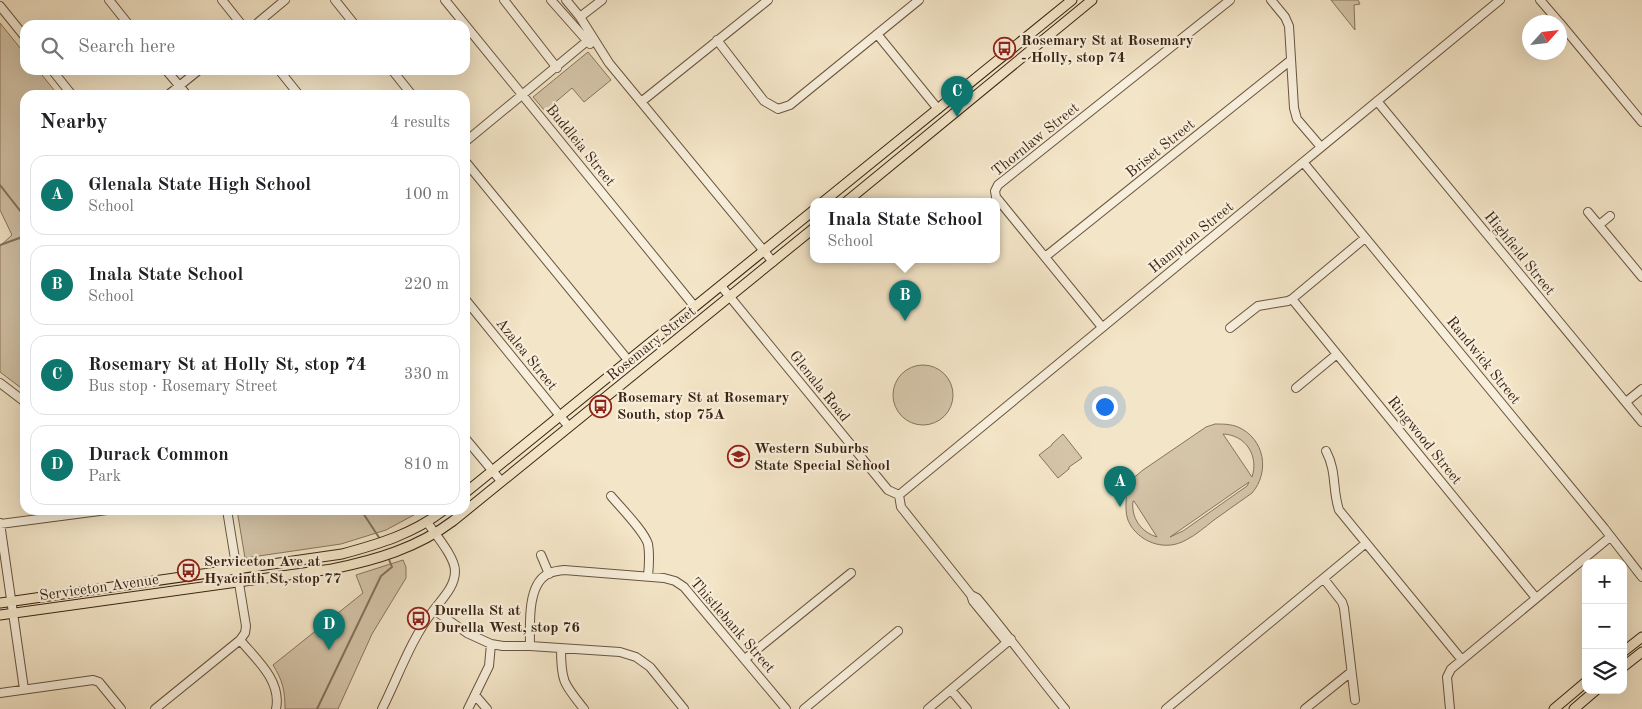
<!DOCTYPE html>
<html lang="en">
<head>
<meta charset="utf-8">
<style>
  :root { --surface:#fff; --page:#f2f2f2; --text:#202124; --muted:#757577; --line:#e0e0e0; --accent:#0f766e }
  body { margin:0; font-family:"Old Standard TT",serif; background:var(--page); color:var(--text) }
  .controls { position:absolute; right:15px; bottom:15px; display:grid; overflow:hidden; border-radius:10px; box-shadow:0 5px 20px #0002 }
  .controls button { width:45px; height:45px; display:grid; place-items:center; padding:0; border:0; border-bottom:1px solid var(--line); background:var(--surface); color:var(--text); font:25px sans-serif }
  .compass { position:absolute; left:1522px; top:15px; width:45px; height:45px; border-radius:50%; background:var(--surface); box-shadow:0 5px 20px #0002; rotate:63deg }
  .you { position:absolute; left:1104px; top:406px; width:18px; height:18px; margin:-12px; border:4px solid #fff; border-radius:50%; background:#1a73e8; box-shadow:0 0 0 8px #1a73e833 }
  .badge { display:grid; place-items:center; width:32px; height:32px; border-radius:50%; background:var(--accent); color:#fff; font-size:16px; font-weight:700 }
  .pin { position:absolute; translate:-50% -41px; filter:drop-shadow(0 1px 2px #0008) }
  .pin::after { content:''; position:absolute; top:26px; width:18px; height:15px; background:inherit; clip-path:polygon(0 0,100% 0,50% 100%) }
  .popup { position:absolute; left:810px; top:198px; width:190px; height:65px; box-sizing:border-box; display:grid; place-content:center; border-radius:10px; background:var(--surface); filter:drop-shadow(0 1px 4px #0005); font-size:16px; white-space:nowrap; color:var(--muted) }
  .popup b { font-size:19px; color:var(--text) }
  .popup::after { content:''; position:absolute; left:50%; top:100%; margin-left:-10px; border:10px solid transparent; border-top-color:var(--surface) }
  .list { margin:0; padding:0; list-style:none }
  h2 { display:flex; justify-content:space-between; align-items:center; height:65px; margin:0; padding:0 20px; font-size:21px }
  h2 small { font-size:16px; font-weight:400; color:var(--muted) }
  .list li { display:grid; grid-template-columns:32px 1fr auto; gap:15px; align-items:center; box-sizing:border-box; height:80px; margin:0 10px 10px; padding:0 10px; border:1px solid var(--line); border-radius:15px }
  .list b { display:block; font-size:19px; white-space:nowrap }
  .list p { margin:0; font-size:16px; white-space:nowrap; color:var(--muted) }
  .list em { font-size:16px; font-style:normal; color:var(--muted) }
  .icon { flex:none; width:28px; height:28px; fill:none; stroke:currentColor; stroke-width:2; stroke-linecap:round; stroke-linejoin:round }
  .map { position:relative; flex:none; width:1642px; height:709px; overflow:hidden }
  .search { position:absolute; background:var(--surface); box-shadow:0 5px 20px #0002; left:20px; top:20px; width:450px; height:55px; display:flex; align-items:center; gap:12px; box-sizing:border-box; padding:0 18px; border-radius:15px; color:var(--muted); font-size:19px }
  .panel { position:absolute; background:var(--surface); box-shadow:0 5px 20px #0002; left:20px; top:90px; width:450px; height:425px; border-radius:15px }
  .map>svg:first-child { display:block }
  .green { fill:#d4c4a8; stroke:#88745d; fill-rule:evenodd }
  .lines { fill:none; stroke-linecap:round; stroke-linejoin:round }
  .stream { stroke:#847059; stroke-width:2 }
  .minor-casing { stroke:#69543f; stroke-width:10 }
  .major-casing { stroke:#3b2412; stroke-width:11 }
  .minor { stroke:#f7eedb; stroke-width:8 }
  .major { stroke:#f3e5c7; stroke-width:9 }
  .labels { text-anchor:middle; stroke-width:4.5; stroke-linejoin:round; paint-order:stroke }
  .poi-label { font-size:15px; font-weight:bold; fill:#3b2412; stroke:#f7eedb; text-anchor:start }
  .street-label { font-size:15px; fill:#3b2412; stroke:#f7eedb }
</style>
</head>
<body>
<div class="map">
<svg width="1642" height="709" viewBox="0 0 1642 709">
  <rect width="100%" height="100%" fill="#f3e5c7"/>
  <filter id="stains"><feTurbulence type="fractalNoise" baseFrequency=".004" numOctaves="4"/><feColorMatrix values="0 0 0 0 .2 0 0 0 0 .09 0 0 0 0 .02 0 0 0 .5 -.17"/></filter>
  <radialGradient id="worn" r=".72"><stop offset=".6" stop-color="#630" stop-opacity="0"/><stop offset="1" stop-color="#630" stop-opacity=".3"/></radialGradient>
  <path class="green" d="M1331,0H1358L1360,4L1354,5L1355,30Z
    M0,23L25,54V70H38L58,95H25V391L0,372V246L12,235L0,210Z
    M588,52L611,80L584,102L572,88L545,111L533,97Z
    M893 395a30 30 0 1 1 60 0a30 30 0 1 1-60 0Z
    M1215,424C1222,424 1231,424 1238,427C1265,439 1270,472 1252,493C1239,502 1227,511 1214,520C1205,527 1196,535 1186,540C1167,551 1143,544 1131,526C1121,511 1130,495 1124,486L1143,470L1206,427ZM1223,434C1246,435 1259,456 1252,477ZM1249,482L1247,486L1183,531L1170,537ZM1133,501H1134L1157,537C1141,532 1131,518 1133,501Z
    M1063,434L1082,458L1069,467V469L1058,478L1039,455L1052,445V444Z
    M237,510H423L386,530L341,544L245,558Z
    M403,560L406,567V578L372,634L338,709H285C285,691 283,681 273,665L363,593L356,575Z"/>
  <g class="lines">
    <path class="stream" d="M0,185L25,217
      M0,245L25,236
      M361,510L380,539
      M317,709L381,576L392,567L388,557"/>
    <defs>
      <path id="minor" d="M109,0L129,25
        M222,0L242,25
        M335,0L355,25
        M445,0L695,307
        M504,0L557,68
        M551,0L590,44
        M566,0L580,17L609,63L773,262
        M1271,0L1285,17L1289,26L1294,108L1297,119L1321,147
        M1540,0L1559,22
        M0,6L25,37
        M580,17L602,0
        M1560,23L1642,122
        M255,25L285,0
        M877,34L938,109
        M717,40L764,101L778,109L790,105L919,0
        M52,70L72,95
        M166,70L187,95
        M279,70L299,95
        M392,70L412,95
        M168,95L199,70
        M1377,101L1642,422
        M641,102L768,0
        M465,142L592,37
        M465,161L628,360
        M1303,162L1604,528L1642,577
        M1588,212L1642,277
        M1599,225L1610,216
        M1045,257L1291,60
        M721,286L888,490L899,495L901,507L971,595L977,598C1007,634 1035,672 1065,709
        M465,299L569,427
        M1292,299L1536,598
        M1102,327L996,197L995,191L998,185L1230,0
        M1230,328L1258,306L1288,301L1292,299L1365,238
        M0,383L25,402
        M1296,388L1337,354
        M1626,402L1642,389
        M465,438L501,481
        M1326,451C1337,472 1332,489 1339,510L1462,660
        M899,495L1500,0
        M611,496C621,508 644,531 648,544C650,555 649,566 648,576
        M0,523L24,689
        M0,524L107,510
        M541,555L549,574
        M1324,579L1342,602L1344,608L1355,700
        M971,595L973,601L1005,640
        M434,610L467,633L491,644L503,646H530L620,652L636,657L650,667L684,709
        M240,640C256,659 282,681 276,709
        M530,646C530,626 527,587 546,575C551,571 558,571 564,570L664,578L675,581L684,587L786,709
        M561,649C561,682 564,684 584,709
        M745,659L851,573
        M951,690L967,709
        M0,693L93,680L99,682L121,709
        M475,695L487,709
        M155,709L240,640L245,633L246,626L227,510
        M382,709C398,677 411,639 433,611C442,599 455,587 455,571C455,557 435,534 427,522
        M468,709L489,666L491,644
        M804,709L898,631
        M928,709L1011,639
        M1166,709L1366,543
        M1305,709L1351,672
        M1450,709L1447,677L1451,669L1610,537"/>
      <path id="major" d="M823,202L1072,0
        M846,202L1092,0
        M465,493L814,210
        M0,603L342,554C379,544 413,534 444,510
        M0,615L332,569C376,560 417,548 453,521L814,228
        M1623,652L1642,637
        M1623,667L1642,652
        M1554,709L1586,682
        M1574,709L1596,690"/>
    </defs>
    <use href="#minor" class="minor-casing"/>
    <use href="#major" class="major-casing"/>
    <use href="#minor" class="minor"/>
    <use href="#major" class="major"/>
  </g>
  <defs>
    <symbol id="bus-ring" viewBox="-11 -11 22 22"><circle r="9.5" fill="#f7eedb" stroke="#8f2418" stroke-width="1.5"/><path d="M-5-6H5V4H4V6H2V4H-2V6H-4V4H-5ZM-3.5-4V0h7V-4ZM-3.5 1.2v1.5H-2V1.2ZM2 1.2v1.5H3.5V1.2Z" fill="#8f2418"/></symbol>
    <symbol id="school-ring" viewBox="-11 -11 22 22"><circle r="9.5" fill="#f7eedb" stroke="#8f2418" stroke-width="1.5"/><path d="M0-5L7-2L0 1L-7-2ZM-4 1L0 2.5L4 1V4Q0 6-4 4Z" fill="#8f2418"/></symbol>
  </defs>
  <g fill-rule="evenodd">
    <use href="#bus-ring" x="992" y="36" width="25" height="25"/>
    <use href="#bus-ring" x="588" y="394" width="25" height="25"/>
    <use href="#school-ring" x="726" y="444" width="25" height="25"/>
    <use href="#bus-ring" x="176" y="558" width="25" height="25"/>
    <use href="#bus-ring" x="406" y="606" width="25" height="25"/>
  </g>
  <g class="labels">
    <g class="poi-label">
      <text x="1021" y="45">Rosemary St at Rosemary<tspan x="1021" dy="17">- Holly, stop 74</tspan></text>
      <text x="617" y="402">Rosemary St at Rosemary<tspan x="617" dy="17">South, stop 75A</tspan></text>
      <text x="754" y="453">Western Suburbs<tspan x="754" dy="17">State Special School</tspan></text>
      <text x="204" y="566">Serviceton Ave at<tspan x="204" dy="17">Hyacinth St, stop 77</tspan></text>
      <text x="434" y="615">Durella St at<tspan x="434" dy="17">Durella West, stop 76</tspan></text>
    </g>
    <g class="street-label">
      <text transform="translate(1035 139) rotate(-39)" y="5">Thornlaw Street</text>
      <text transform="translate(581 145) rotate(51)" y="5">Buddleia Street</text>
      <text transform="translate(1160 148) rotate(-39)" y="5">Briset Street</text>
      <text transform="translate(1191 237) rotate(-39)" y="5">Hampton Street</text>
      <text transform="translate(1520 253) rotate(51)" y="5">Highfield Street</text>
      <text transform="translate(651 343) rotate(-39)" y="5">Rosemary Street</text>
      <text transform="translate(527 354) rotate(51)" y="5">Azalea Street</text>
      <text transform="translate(1484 360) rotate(51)" y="5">Randwick Street</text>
      <text transform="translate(820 386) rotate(51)" y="5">Glenala Road</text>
      <text transform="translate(1425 440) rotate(51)" y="5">Ringwood Street</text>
      <text transform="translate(99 587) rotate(-8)" y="5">Serviceton Avenue</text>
      <text transform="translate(733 625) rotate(49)" y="5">Thistlebank Street</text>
    </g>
  </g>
  <rect width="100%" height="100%" filter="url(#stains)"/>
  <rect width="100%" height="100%" fill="url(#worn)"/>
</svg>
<div class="controls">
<button>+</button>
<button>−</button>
<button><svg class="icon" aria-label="layers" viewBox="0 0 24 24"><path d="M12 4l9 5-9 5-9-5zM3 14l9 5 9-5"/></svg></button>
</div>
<svg class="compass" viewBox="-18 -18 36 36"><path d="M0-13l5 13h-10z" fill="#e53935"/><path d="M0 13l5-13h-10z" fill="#757577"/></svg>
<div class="you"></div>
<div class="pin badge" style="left:1120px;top:507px">A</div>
<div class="pin badge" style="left:905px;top:321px">B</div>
<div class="popup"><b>Inala State School</b>School</div>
<div class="pin badge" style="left:957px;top:117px">C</div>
<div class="pin badge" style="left:329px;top:650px">D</div>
<div class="search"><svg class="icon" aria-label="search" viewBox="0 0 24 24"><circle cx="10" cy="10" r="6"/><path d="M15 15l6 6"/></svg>Search here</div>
<section class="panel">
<h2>Nearby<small>4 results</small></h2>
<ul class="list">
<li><span class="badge">A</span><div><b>Glenala State High School</b><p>School</p></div><em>100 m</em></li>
<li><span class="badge">B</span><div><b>Inala State School</b><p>School</p></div><em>220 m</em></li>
<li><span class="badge">C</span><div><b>Rosemary St at Holly St, stop 74</b><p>Bus stop · Rosemary Street</p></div><em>330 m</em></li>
<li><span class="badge">D</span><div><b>Durack Common</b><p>Park</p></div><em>810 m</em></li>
</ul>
</section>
</div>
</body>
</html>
